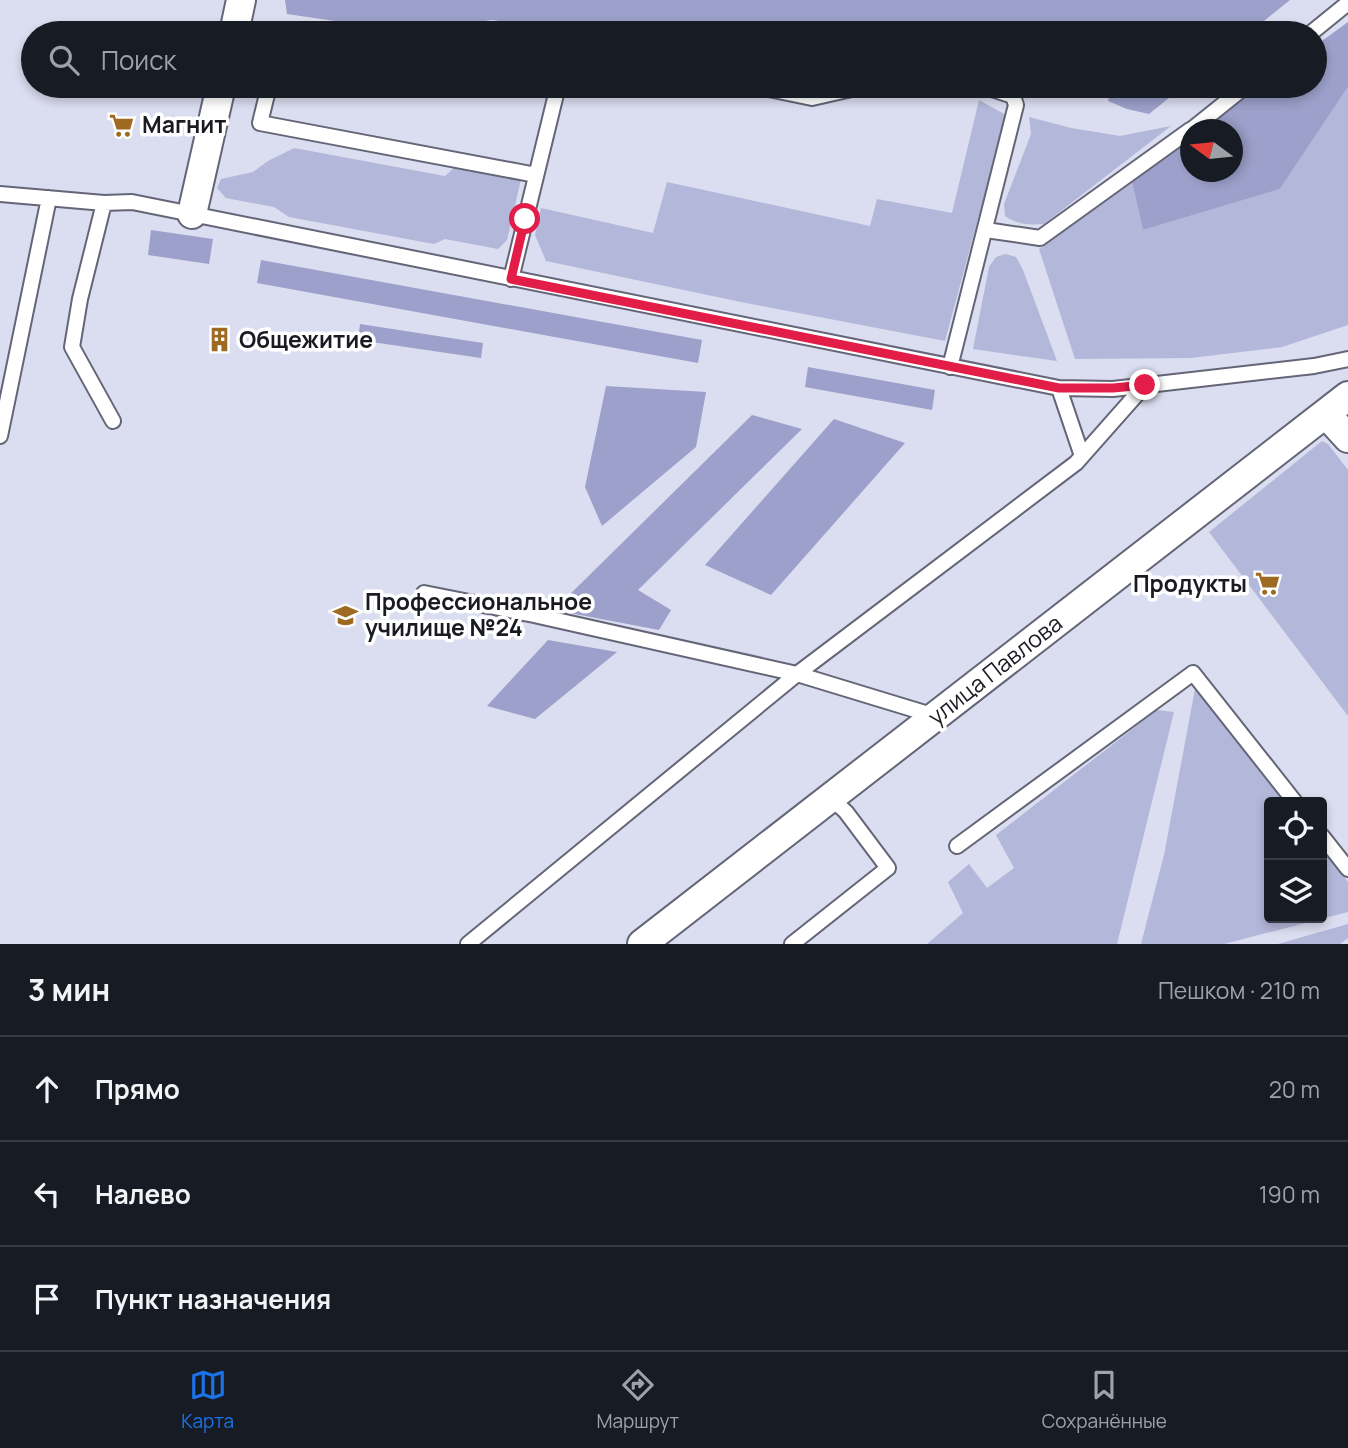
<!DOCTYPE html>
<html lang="ru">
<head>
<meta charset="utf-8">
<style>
  :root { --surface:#171b24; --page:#20242c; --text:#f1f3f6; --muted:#9ea1a6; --line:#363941; --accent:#1a73e8 }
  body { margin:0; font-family:Manrope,sans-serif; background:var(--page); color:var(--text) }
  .controls { position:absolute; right:21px; bottom:21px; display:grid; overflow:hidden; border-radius:7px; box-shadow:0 4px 10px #0003 }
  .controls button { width:63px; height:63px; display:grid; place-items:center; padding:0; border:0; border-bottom:2px solid var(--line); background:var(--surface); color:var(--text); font:35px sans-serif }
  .compass { position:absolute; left:1180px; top:119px; width:63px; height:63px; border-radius:50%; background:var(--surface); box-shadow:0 4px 10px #0003; rotate:285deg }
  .stop { position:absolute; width:21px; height:21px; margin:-16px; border:5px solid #e11d48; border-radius:50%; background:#fff }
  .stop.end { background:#e11d48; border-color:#fff; box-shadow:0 2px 7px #0008 }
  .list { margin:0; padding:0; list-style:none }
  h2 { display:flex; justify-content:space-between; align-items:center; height:91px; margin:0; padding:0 28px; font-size:30px }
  h2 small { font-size:23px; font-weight:400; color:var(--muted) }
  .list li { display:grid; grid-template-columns:46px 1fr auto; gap:21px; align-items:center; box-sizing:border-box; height:105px; padding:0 28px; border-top:2px solid var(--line) }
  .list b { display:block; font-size:26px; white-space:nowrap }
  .list em { font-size:23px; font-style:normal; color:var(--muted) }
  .icon { flex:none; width:38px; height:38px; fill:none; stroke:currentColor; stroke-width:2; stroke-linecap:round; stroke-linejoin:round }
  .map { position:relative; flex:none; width:1348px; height:944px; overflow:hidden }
  .search { position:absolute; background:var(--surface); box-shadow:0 4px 10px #0003; left:21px; right:21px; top:21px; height:77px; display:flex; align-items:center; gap:18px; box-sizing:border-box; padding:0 24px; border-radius:38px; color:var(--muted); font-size:26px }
  .sheet { height:406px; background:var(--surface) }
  nav { display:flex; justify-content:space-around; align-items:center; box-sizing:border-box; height:98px; border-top:2px solid var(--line); background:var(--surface); font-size:19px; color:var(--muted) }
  nav a { display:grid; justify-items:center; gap:4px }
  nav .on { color:var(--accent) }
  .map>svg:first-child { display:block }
  .green { fill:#b3b7d9 }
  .forest { fill:#9ca0ca }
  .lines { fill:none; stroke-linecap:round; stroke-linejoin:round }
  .service-casing { stroke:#646576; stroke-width:18 }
  .minor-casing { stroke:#646576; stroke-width:32 }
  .service { stroke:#fff; stroke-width:14 }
  .minor { stroke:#fff; stroke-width:28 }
  .route { stroke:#e11d48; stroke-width:9 }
  .labels { text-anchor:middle; stroke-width:7; stroke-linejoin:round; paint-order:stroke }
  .poi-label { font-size:23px; font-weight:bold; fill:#1a1b21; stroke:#fff; text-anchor:start }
  .street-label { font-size:23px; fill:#1a1b21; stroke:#fff }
</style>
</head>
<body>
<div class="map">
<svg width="1348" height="944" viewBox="0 0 1348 944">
  <rect width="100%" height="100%" fill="#dbddf0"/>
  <path class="green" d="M1348,87V325L1282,347L1191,358L1075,359L1039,249L1132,182L1143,230L1280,189Z
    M979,100L1006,115L945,341L741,302L546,261L535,235L541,208L653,233L667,182L870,226L877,199L952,213Z
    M1029,117L1071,128L1120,136L1171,126L1044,224C1029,225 1018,225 1005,216L1004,204L1031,134Z
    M294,148L445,176L456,166L521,179L507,240L498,249L445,239L434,244L289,217L274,207L226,198L217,188L221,179L253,172L268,161Z
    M1006,254L1016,257L1023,270L1057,361L973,349L989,267L996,257Z
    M1322,441L1328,444L1348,470V716L1209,532Z
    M1195,689L1284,802H1269V918H1322V849L1348,882V912L1224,944H1141L1164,855Z
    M1157,710L1174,712L1117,944H927L963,913L948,882L969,864L987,888L1014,868L996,835Z
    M1348,924V938L1340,944H1278Z"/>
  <path class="forest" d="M285,0H1290L1249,33H1060L1034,21L1024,33H579L492,20L410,32L287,14Z
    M1348,22V87L1280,189L1143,230L1132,182L1190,138V172H1232V130L1202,129L1262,86H1315V46Z
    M1112,86H1184L1149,114L1127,109L1108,101Z
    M151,230L213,239L209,264L148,255Z
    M261,260L702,340L698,363L257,283Z
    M360,324L483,343L481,358L358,340Z
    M808,367L935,390L932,410L805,387Z
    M606,386L706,392L696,447L602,526L585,487Z
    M752,415L802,429L638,590L671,610L659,630L554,610Z
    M834,419L905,443L771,595L705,565Z
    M548,640L617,652L535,719L487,706Z"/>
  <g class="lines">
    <defs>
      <path id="service" d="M281,33L282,30L310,33
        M487,33L492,30L508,33
        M1311,33L1348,3
        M269,86L260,123L536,175
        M754,86L812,98L865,86
        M1191,130L1246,86
        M0,194L104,203L132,202L1059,388L1113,389L1314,366L1348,359
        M104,203L80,299L72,347L113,421
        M986,230L1040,238L1190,130
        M511,279L558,86
        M950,367L1016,105L1013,96L983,86
        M1059,388L1082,456
        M0,436L49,198
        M424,593L534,615L797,674L935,716
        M1322,836L1348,869
        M957,846L1193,673L1295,802
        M468,944L797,674L1076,463L1145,385
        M792,944L888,868L846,812L831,798"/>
      <path id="minor" d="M234,33L241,0
        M192,214L221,86
        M1326,414L1348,438
        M642,944L1348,396"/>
    </defs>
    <use href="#service" class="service-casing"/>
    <use href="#minor" class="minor-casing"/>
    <use href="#service" class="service"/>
    <use href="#minor" class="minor"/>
  </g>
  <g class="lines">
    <path class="route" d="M525,219L511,279L1059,388H1113L1145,385"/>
  </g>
  <defs>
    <symbol id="supermarket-bare" viewBox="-9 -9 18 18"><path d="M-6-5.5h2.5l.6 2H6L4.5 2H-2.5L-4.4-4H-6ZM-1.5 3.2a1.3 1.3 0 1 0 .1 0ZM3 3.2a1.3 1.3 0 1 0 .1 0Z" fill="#9e6a22" stroke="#fff" stroke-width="2.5" paint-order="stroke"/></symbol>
    <symbol id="building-bare" viewBox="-9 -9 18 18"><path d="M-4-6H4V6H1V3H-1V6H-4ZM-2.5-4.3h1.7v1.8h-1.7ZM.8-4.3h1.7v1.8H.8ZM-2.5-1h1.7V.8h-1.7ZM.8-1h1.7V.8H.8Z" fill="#9e6a22" stroke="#fff" stroke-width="2.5" paint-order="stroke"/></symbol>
    <symbol id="university-bare" viewBox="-9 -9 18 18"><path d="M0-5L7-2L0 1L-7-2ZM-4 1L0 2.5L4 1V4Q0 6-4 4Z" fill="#9e6a22" stroke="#fff" stroke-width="2.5" paint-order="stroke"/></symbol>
  </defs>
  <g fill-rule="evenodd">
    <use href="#supermarket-bare" x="104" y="108" width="35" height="35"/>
    <use href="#building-bare" x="202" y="322" width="35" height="35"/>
    <use href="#supermarket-bare" x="1250" y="566" width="35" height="35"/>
    <use href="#university-bare" x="328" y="598" width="35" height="35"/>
  </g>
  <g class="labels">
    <g class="poi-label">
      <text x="142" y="133">Магнит</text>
      <text x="239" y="348">Общежитие</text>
      <text x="1247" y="592" text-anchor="end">Продукты</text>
      <text x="365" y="610">Профессиональное<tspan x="365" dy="26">училище №24</tspan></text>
    </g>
    <g class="street-label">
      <text transform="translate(995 670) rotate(-38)" y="8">улица Павлова</text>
    </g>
  </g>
</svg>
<div class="controls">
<button><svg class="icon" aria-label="locate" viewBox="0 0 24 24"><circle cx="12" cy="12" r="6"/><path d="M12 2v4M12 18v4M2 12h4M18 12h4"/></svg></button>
<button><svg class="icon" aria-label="layers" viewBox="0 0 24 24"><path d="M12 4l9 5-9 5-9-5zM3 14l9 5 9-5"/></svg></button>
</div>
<svg class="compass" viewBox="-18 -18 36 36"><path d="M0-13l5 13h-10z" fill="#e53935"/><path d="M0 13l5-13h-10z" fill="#9ea1a6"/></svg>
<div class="stop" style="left:525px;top:219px"></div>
<div class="stop end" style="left:1145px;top:385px"></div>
<div class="search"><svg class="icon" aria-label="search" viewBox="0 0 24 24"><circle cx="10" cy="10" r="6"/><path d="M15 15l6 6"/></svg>Поиск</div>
</div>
<section class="sheet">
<h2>3 мин<small>Пешком · 210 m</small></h2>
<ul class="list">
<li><svg class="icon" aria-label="ahead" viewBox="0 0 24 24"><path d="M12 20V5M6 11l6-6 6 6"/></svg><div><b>Прямо</b></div><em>20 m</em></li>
<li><svg class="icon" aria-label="left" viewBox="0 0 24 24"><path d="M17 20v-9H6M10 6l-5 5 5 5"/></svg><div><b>Налево</b></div><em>190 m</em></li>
<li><svg class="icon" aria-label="arrive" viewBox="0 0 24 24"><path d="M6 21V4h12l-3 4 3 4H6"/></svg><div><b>Пункт назначения</b></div></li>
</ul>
</section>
<nav>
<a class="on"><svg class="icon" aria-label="map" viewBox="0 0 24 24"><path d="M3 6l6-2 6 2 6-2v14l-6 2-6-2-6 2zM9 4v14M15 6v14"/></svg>Карта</a>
<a><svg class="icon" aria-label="directions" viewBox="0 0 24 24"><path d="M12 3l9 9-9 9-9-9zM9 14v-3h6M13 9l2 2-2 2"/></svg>Маршрут</a>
<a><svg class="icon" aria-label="saved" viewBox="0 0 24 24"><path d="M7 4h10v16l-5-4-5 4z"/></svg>Сохранённые</a>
</nav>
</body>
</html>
